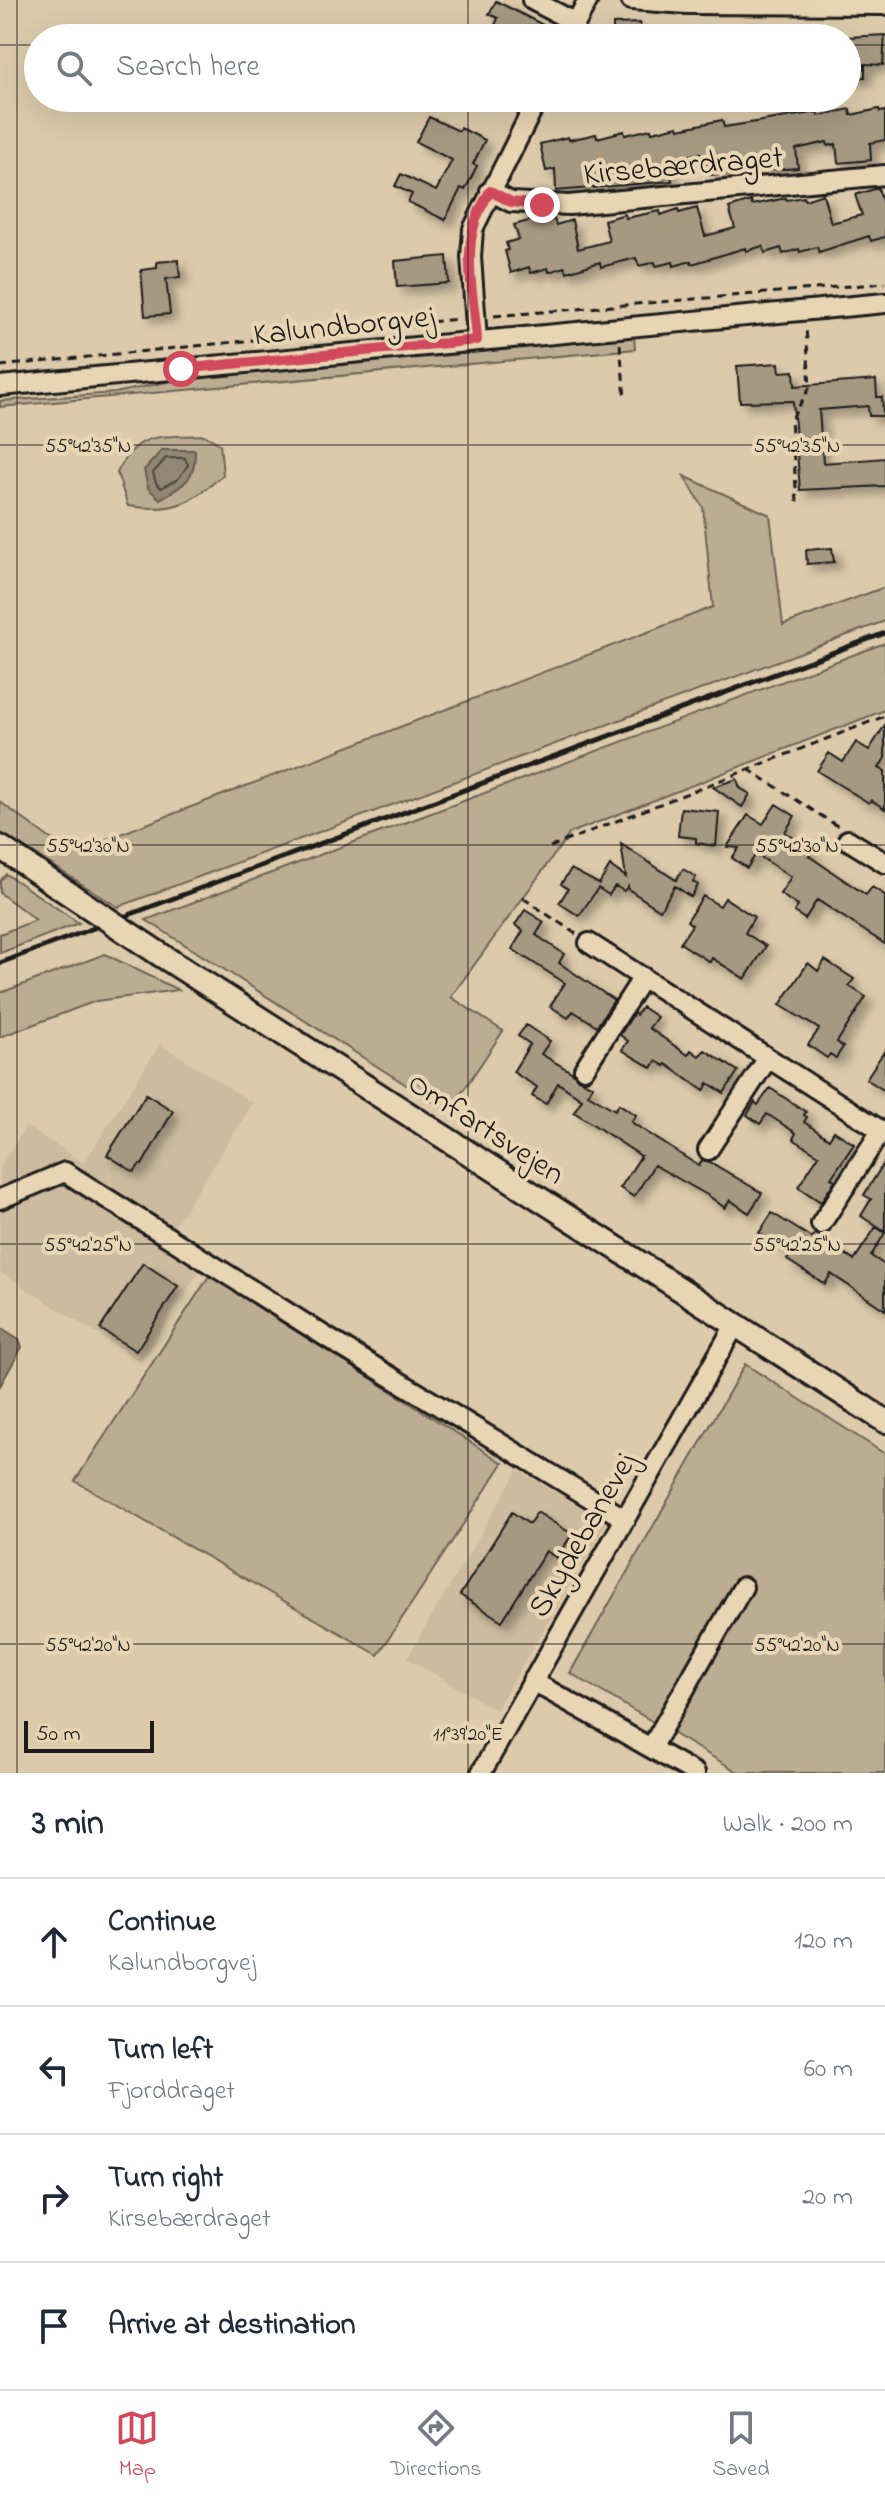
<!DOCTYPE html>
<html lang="en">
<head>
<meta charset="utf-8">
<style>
  :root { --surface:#fff; --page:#f2f2f3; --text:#1f2937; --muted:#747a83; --line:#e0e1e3; --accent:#d1495b }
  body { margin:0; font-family:"Indie Flower",sans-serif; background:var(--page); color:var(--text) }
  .scale { position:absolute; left:24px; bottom:20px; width:130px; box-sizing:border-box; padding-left:8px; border:4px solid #1c1c1c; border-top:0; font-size:22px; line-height:28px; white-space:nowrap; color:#1c1c1c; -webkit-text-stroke:6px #e8d5b3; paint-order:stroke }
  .stop { position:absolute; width:24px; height:24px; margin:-18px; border:6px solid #d1495b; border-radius:50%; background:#fff }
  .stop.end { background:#d1495b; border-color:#fff; box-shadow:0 2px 8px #0008 }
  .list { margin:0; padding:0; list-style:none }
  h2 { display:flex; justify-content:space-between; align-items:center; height:104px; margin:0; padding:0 32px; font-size:34px }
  h2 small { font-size:26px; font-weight:400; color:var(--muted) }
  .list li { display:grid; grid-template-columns:52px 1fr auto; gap:24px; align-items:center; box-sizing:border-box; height:128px; padding:0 32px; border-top:2px solid var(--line) }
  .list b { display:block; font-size:30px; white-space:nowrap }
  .list p { margin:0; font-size:26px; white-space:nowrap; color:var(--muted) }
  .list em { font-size:26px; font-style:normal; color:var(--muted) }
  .icon { flex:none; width:44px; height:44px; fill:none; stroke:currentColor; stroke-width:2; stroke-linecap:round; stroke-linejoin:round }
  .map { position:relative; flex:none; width:885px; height:1773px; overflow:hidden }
  .search { position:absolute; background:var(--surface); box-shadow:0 8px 32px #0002; left:24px; right:24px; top:24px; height:88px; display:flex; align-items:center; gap:20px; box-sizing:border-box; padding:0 28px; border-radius:44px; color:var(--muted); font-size:30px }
  .sheet { height:616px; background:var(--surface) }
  nav { display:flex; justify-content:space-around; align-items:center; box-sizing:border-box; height:112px; border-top:2px solid var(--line); background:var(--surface); font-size:22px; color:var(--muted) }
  nav a { display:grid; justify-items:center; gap:4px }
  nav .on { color:var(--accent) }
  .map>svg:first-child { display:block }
  .built { fill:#ccbb9e }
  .green { fill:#bcad92; stroke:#6c6457; stroke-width:2 }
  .water { fill:#928773; stroke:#635c50; stroke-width:2 }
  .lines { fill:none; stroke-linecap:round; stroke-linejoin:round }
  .shore { stroke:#4b473f; stroke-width:2 }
  .building { fill:#a69982; stroke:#1c1c1c; stroke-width:2; filter:url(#shadow) }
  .minor-casing { stroke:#1c1c1c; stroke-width:24 }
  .major-casing { stroke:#1c1c1c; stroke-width:28 }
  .path { stroke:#1c1c1c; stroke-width:3; stroke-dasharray:8 6; stroke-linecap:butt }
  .minor { stroke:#e8d5b3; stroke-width:18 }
  .major { stroke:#e8d5b3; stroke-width:22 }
  .rail { stroke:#1c1c1c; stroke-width:5 }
  .major-bridge-casing { stroke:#1c1c1c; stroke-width:28; stroke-linecap:butt }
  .major-bridge { stroke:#e8d5b3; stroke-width:22 }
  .route { stroke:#d1495b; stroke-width:10 }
  .ticks { fill:none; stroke:#1c1c1c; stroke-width:2; stroke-opacity:0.45 }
  .labels { text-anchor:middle; stroke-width:8; stroke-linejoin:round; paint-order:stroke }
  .street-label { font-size:32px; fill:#1c1c1c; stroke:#e8d5b3 }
  .ticks-label { font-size:20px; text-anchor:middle; fill:#1c1c1c; stroke:#e8d5b3; stroke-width:8; stroke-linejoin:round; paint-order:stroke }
</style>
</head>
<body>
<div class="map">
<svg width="885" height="1773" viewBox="0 0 885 1773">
  <defs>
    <filter id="shadow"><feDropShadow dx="7" dy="7" stdDeviation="4" flood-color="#0004"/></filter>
  </defs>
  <rect width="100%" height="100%" fill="#dccaaa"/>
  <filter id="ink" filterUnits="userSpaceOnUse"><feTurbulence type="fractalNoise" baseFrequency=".0125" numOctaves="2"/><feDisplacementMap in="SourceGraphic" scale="16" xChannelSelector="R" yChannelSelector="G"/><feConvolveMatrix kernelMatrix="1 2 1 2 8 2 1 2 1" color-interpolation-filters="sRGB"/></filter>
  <g filter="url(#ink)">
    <path class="built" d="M160,1044L253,1103L161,1247L199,1272L141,1362L0,1272V1167L26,1126L84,1163Z
      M518,1470L607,1522L496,1710L407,1658Z"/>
    <path class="green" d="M634,337L635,349L0,407V401L115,393L176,380Z
      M204,435L220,444L223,475C189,504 174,513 128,506L117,473C138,429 161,438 204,435Z
      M684,476L770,515L783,625L885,587V621L118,907L0,832V802L66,850L97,843L713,607L703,507Z
      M885,643V710L570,833L451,997L503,1031L449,1112L146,920Z
      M6,874L79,923L0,953V934L36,920L0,893V881Z
      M105,954L178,990L96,1001L0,1037V993Z
      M210,1275L503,1463L378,1655L75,1481Z
      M745,1364L885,1454V1773H740L570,1673Z"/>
    <path class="water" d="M162,450H195C196,480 183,486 160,499L148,488L144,470Z
      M0,1328L19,1340L22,1347L0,1386Z"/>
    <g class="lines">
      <path class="shore" d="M166,458H185L188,465L178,479L161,488L156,483L153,473Z"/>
    </g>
    <path class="building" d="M496,1L545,26L539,38H520L495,25L498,18L489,14Z
      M640,23V38H613V24Z
      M885,35L883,65L865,64V77L847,78V37Z
      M850,109L851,115L879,109L880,112L885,111V140L870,143L871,160L838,163L836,144L828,146L827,142L796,149L798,168L709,175L707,155L701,157L700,153L670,160L672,181L556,191L555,169L546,171L540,144L568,137L569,140L596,134L597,138L624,131L625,135L651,129L652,132L678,126L679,129L722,120L724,127L818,112V116Z
      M429,117L459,131L461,128L485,140L473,164L477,166L465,190L461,188L445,220L408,202L412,194L395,186L401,174L436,191L452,160L416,142Z
      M878,188L885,210V237L871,241L869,236L819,252L817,247L800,252L799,249L783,254L781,248L765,253L763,246L746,251L745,248L692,264L691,261L674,266L673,262L656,266L655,262L639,266L636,258L601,267L600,262L567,272L565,267L549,272L548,268L531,273L529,267L511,273L505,251L508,250L506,243L519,239L514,225L536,219L538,225L554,219L556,225L572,220L578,249L609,241L604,220L625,214L626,218L660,211L661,215L678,209L679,213L697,208L705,236L735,228L729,208L751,201L752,205L786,198L787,200L804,197L805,200L823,194L831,223L862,215L855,195Z
      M447,256L449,283L397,287L395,261Z
      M178,260L180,277L166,279L170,314L145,316L141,270L157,268V262Z
      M779,363L780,372L794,371L795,386L876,380L877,397H882L883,416H869L868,406L819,410L823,463L885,458V486L800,490L793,401L740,402L737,366Z
      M832,548L834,562L807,564L806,550Z
      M885,725V758L879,768L885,771V809L871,800L869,803L817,771L829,753L843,762L856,742L869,750Z
      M737,779L740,788L750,794L742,807L713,787Z
      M776,804L795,816L785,832L813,851L809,856L866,895L872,887L885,895V944L817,900L805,919L794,912L798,906L780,894L791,877L756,854L747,868L732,858L739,848L727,847L748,815L763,824Z
      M681,808L719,812L716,846L696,843V838L678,836Z
      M621,844L676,880L683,869L696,877L693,882L698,885L691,897L675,886L660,910L628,889V886L624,891L615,886L609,895L598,888L579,916L559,903L568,889L561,884L571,869L599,884L610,866L626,877Z
      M703,896L720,906L725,898L754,917L745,933L766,946L745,979L712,958L710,962L680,943L692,925L687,921Z
      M525,910L544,922L536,935L564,954L559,963L614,1000L597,1026L573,1011L568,1018L550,1006L565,983L512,949L523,931L515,925Z
      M825,960L854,979L849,986L866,997L837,1042L843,1047L836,1058L830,1054L827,1058L808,1045L819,1029L780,1005L808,963L818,971Z
      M642,1007L657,1017L649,1028L688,1055L691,1050L699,1056L705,1050L738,1071L724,1093L708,1083L704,1091L666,1064L665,1066L656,1061L652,1068L622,1050L628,1041L620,1035L634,1013L636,1015Z
      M526,1025L550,1041L541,1054L573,1073L578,1079L593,1086L588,1094L615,1110L619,1104L636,1115L631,1122L699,1166L702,1160L710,1162L762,1193L749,1213L730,1200L725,1208L709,1196L654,1165L634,1197L620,1188L641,1156L574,1112L582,1099L558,1083L546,1104L532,1096L537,1087L513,1072L530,1044L518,1036Z
      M885,1050V1091L866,1079Z
      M770,1088L806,1112L804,1115L807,1117L804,1122L829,1139L834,1131L854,1144L831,1178L835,1180L821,1202L798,1187L819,1155L793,1139L796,1133L767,1114L760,1124L747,1115L755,1102L758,1105Z
      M146,1094L173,1111L142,1165L140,1164L134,1172L107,1155Z
      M885,1161V1232L861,1216L871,1199L864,1195Z
      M772,1213L812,1238L815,1234L818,1235L854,1260L876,1227L885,1233L871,1256L885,1265V1310L831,1274L825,1284L787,1260L791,1254L759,1233Z
      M143,1263L178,1286L136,1351L100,1329Z
      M512,1512L529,1524L537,1512L572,1534L557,1558L546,1551L502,1621L460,1595Z"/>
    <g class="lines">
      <defs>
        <path id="minor" d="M532,0L576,23
          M631,0L687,4L884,5
          M568,38L588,0
          M490,191L511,202L569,205L885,175
          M477,340L471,257L473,229L538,98
          M0,386L885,303
          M848,840L885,863
          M589,943L885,1133
          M584,1069L643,977
          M708,1150L768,1058
          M0,1199L65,1172L342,1347L625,1519
          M821,1224L881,1131
          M532,1681L695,1773
          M651,1748L743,1587
          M481,1773L735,1325"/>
        <path id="major" d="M0,847L56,885
          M161,955L885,1421"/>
      </defs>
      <use href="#minor" class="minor-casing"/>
      <use href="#major" class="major-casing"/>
      <path class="path" d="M494,316L885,283
        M620,344L625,398
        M0,366L459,319
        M797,502L791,420L810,387L806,327
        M748,769L839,827
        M550,847L885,716
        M523,898L576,934"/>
      <use href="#minor" class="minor"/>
      <use href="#major" class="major"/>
      <path class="rail" d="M0,963L885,633"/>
      <defs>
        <path id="major-bridge" d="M56,885L161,955"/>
      </defs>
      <use href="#major-bridge" class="major-bridge-casing"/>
      <use href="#major-bridge" class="major-bridge"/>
    </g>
  </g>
  <g class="lines" filter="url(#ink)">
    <path class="route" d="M181,369L477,340C475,304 464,261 474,226C477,213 484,202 490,191L511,202L542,205"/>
  </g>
  <path class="ticks" d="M17,0V1773M468,0V38M0,45H38M847,45H885M468,98V1773M0,445H885M0,845H885M0,1244H885M0,1644H885"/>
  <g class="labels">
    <g class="street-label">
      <text transform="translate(683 164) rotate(-5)" y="11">Kirsebærdraget</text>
      <text transform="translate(344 324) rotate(-6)" y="11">Kalundborgvej</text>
      <text transform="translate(487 1127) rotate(33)" y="11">Omfartsvejen</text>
      <text transform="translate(581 1534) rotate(-60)" y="11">Skydebanevej</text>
    </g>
  </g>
  <g class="ticks-label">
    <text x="88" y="452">55°42'35"N</text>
    <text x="797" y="452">55°42'35"N</text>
    <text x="88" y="852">55°42'30"N</text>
    <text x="797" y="852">55°42'30"N</text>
    <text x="88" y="1251">55°42'25"N</text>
    <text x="797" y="1251">55°42'25"N</text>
    <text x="88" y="1651">55°42'20"N</text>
    <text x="797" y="1651">55°42'20"N</text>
    <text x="468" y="1740">11°39'20"E</text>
  </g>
</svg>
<div class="scale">50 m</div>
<div class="stop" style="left:181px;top:369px"></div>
<div class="stop end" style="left:542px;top:205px"></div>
<div class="search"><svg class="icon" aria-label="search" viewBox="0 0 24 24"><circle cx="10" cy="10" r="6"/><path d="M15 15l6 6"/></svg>Search here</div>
</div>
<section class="sheet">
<h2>3 min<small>Walk · 200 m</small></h2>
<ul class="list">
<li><svg class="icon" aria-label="ahead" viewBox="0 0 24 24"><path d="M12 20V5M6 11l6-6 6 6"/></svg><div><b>Continue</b><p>Kalundborgvej</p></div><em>120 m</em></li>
<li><svg class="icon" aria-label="left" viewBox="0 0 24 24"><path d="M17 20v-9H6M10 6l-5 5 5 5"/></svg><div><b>Turn left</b><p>Fjorddraget</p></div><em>60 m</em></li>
<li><svg class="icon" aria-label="right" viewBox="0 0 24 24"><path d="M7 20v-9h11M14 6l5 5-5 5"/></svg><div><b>Turn right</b><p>Kirsebærdraget</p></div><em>20 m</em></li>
<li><svg class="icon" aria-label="arrive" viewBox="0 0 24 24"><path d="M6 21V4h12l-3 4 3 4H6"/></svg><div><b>Arrive at destination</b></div></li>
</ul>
</section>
<nav>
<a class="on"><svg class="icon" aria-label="map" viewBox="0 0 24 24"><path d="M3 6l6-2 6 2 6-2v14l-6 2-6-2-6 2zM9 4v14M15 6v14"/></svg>Map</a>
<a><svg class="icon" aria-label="directions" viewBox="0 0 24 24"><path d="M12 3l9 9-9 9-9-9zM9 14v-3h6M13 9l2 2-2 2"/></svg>Directions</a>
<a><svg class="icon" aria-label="saved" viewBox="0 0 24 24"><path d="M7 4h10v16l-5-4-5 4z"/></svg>Saved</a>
</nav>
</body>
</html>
